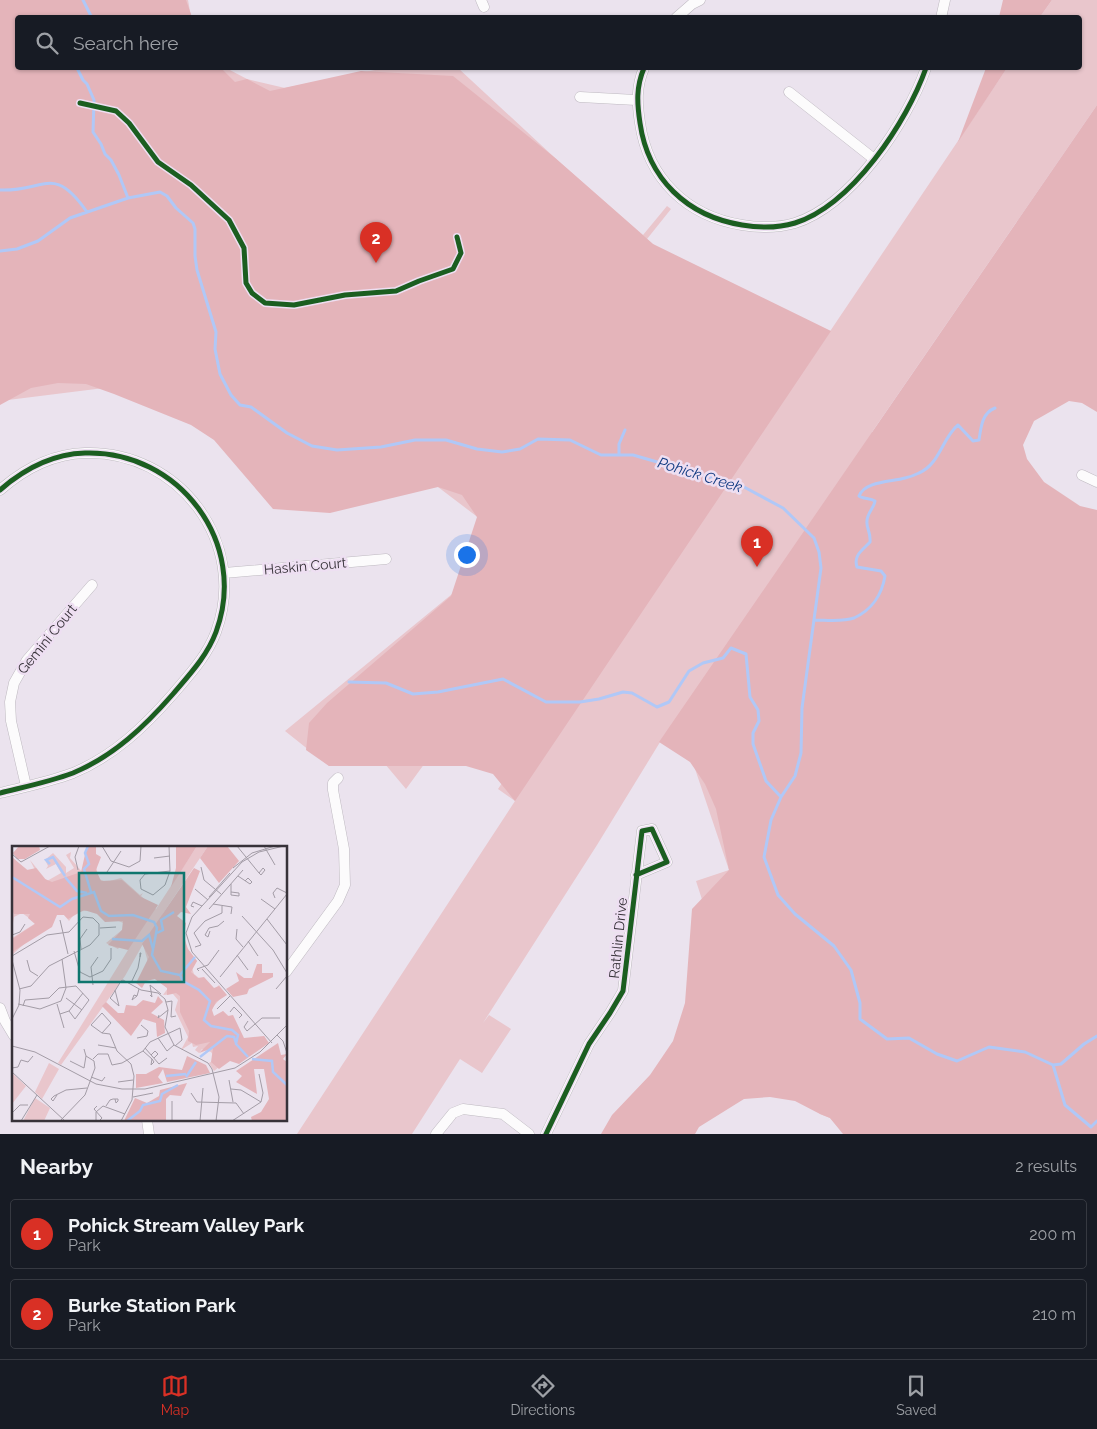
<!DOCTYPE html>
<html lang="en">
<head>
<meta charset="utf-8">
<style>
  :root { --surface:#171b24; --page:#242831; --text:#f1f3f6; --muted:#9ea1a6; --line:#363941; --accent:#d93025 }
  body { margin:0; font-family:Raleway,sans-serif; background:var(--page); color:var(--text) }
  .you { position:absolute; left:466px; top:554px; width:18px; height:18px; margin:-12px; border:4px solid #fff; border-radius:50%; background:#1a73e8; box-shadow:0 0 0 8px #1a73e833 }
  .badge { display:grid; place-items:center; width:32px; height:32px; border-radius:50%; background:var(--accent); color:#fff; font-size:16px; font-weight:700 }
  .pin { position:absolute; translate:-50% -41px; filter:drop-shadow(0 1px 2px #0008) }
  .pin::after { content:''; position:absolute; top:26px; width:18px; height:15px; background:inherit; clip-path:polygon(0 0,100% 0,50% 100%) }
  .list { margin:0; padding:0; list-style:none }
  h2 { display:flex; justify-content:space-between; align-items:center; height:65px; margin:0; padding:0 20px; font-size:21px }
  h2 small { font-size:16px; font-weight:400; color:var(--muted) }
  .list li { display:grid; grid-template-columns:32px 1fr auto; gap:15px; align-items:center; box-sizing:border-box; height:70px; margin:0 10px 10px; padding:0 10px; border:1px solid var(--line); border-radius:5px }
  .list b { display:block; font-size:19px; white-space:nowrap }
  .list p { margin:0; font-size:16px; white-space:nowrap; color:var(--muted) }
  .list em { font-size:16px; font-style:normal; color:var(--muted) }
  .icon { flex:none; width:28px; height:28px; fill:none; stroke:currentColor; stroke-width:2; stroke-linecap:round; stroke-linejoin:round }
  .map { position:relative; flex:none; width:1097px; height:1134px; overflow:hidden }
  .search { position:absolute; background:var(--surface); box-shadow:0 1px 4px #0004; left:15px; right:15px; top:15px; height:55px; display:flex; align-items:center; gap:12px; box-sizing:border-box; padding:0 18px; border-radius:5px; color:var(--muted); font-size:19px }
  .sheet { height:225px; background:var(--surface) }
  nav { display:flex; justify-content:space-around; align-items:center; box-sizing:border-box; height:70px; border-top:1px solid var(--line); background:var(--surface); font-size:14px; color:var(--muted) }
  nav a { display:grid; justify-items:center; gap:2px }
  nav .on { color:var(--accent) }
  .map>svg:first-child { display:block }
  .green { fill:#e9c6cc }
  .forest { fill:#e4b4ba }
  .lines { fill:none; stroke-linecap:round; stroke-linejoin:round }
  .stream { stroke:#b0c8f7; stroke-width:3 }
  .minor-casing { stroke:#beb9c0; stroke-width:11 }
  .minor { stroke:#fcfbfc; stroke-width:10 }
  .cycleway-casing { stroke:#eedff2; stroke-width:8 }
  .cycleway { stroke:#1b5e20; stroke-width:5 }
  .labels { text-anchor:middle; stroke-width:5; stroke-linejoin:round; paint-order:stroke }
  .street-label { font-size:14px; fill:#373239; stroke:#eedff2 }
  .water-label { font-size:15px; font-style:italic; fill:#103a81; stroke:#eedff2 }
  .inset-river { fill:none; stroke:#b0c8f7; stroke-width:2.5 }
  .inset-road { fill:none; stroke:#a39ca6; stroke-width:1 }
  .view { fill:#0f766e; fill-opacity:0.15; stroke:#0f766e; stroke-width:2.5 }
  .inset-edge { fill:none; stroke:#373239; stroke-width:2.5 }
</style>
</head>
<body>
<div class="map">
<svg width="1097" height="1134" viewBox="0 0 1097 1134">
  <rect width="100%" height="100%" fill="#ebe3ee"/>
  <path class="green" d="M0,0H188L191,17L18,18V68H226L247,79L285,88L385,68H458L554,157L643,235L667,206L671,209L647,239L802,373L1007,68H1080V18L1040,17L1052,0H1097V105L872,432L1097,584L1093,609L1097,696V1134H844L830,1118L820,1114L801,1082L760,1078L696,881L729,870L688,748L665,734L597,845L483,1023L489,1015L511,1029L482,1073L460,1059L412,1134H297L515,801L498,789L520,756L460,715L406,789L364,739L329,766L285,731L513,544L438,487L253,458L144,383L0,401Z"/>
  <path class="forest" d="M0,0H186L192,17L18,18V68H221L235,82L247,79L270,91L361,71L453,76L554,157L653,244L831,331L515,801L493,774L466,766H329L306,750L309,723L327,703L451,596L477,517L462,495L438,487L330,513L273,509L214,440L191,425L114,394L86,384L58,383L31,388L0,405Z
    M1003,0H1052L1040,17H999Z
    M986,68H1007L958,142Z
    M1097,105V412L1082,403L1069,401L1034,421L1023,445L1027,459L1044,482L1080,506L1097,510V1134H843L830,1118L820,1114L795,1101L770,1097L744,1099L699,1127L695,1134H601L612,1115L650,1075L673,1041L685,1003L692,909L729,870L716,809L705,784L690,762L659,742Z"/>
  <g class="lines">
    <path class="stream" d="M83,0L92,18
      M77,68L83,80L87,84L94,100L93,132L101,144L105,154L111,160L119,175L128,198
      M0,190C45,192 53,163 87,212
      M0,251L17,249L38,241L70,218L128,198L160,192L167,196L176,208L193,223L195,229V256L197,270L216,332L215,349L220,374L231,395L240,405L251,407L287,433L312,446L337,450L381,447L415,440H446L477,449L502,452L520,449L538,439L570,440L601,455H633L744,487L783,508L814,538L819,552L821,568L802,708L801,753L795,776L781,797L771,820L764,857L778,895L795,914L834,946L851,970L860,1003V1019L887,1039L909,1038L937,1054L957,1061L989,1047L1025,1052L1053,1065L1065,1105L1091,1127L1097,1121
      M619,455V444L625,430
      M815,620C826,620 843,622 854,618C872,610 882,594 885,576L881,571L857,567C853,555 863,550 870,542C871,532 866,528 867,521C867,513 874,508 875,501C870,498 863,499 859,496C865,481 891,482 905,478C910,477 915,475 919,473C940,464 942,438 958,425L973,441L979,440C981,427 982,413 995,408
      M349,682L386,683L413,694L438,692L503,679L546,702H580L599,699L623,692L632,693L657,707L669,702L689,671L703,663L723,658L731,648L746,654L750,697L758,710L759,721L753,733V744L766,781L781,797
      M1053,1065L1061,1064L1084,1044L1097,1036"/>
    <defs>
      <path id="minor" d="M481,0L484,7
        M676,18L692,4L700,0
        M941,18L945,0
        M644,68C636,87 637,103 640,123C648,179 687,216 742,225C760,228 778,228 795,223C852,205 907,122 926,68
        M789,92L874,159
        M580,97L636,100
        M1082,475L1097,482
        M0,490C24,469 53,454 85,453C179,450 249,543 216,632C207,656 190,674 173,694C145,726 114,756 73,773C49,782 24,787 0,793
        M224,573L386,559
        M26,786L11,721L10,702L14,683L27,660L92,585
        M286,972L338,901L345,885L344,849L333,790V783L338,778
        M0,1008L5,1021L14,1036
        M147,1120L149,1134
        M436,1134L453,1113L463,1109L503,1114L529,1134
        M546,1134L589,1044L610,1013L623,991L642,831L652,829L667,862L636,875"/>
    </defs>
    <use href="#minor" class="minor-casing"/>
    <use href="#minor" class="minor"/>
    <defs>
      <path id="cycleway" d="M644,68C636,87 637,103 640,123C648,179 687,216 742,225C760,228 778,228 795,223C852,205 907,122 926,68
        M80,103L116,111L129,123L158,162L191,185L229,220L244,248L246,283L252,293L265,303L294,305L345,295L396,291L419,281L453,269L461,253L457,237
        M0,490C24,469 53,454 85,453C179,450 249,543 216,632C207,656 190,674 173,694C145,726 114,756 73,773C49,782 24,787 0,793
        M546,1134L589,1044L610,1013L623,991L642,831L652,829L667,862L636,875"/>
    </defs>
    <use href="#cycleway" class="cycleway-casing"/>
    <use href="#cycleway" class="cycleway"/>
  </g>
  <g class="labels">
    <g class="street-label">
      <text transform="translate(305 566) rotate(-5)" y="5">Haskin Court</text>
      <text transform="translate(47 639) rotate(-51)" y="5">Gemini Court</text>
      <text transform="translate(618 938) rotate(-84)" y="5">Rathlin Drive</text>
    </g>
    <g class="water-label">
      <text transform="translate(700 475) rotate(17)" y="5">Pohick Creek</text>
    </g>
  </g>
  <g transform="translate(12 846)">
    <rect width="275" height="275" fill="#ebe3ee"/>
    <path d="M185,0H196L150,69L172,83L174,101L185,115L180,122L182,128L202,144L207,139L213,147L196,167L205,173L211,165L219,172L228,195L248,194L252,190L255,195L221,210L202,225L197,217L204,213L199,206L190,203L187,207L183,204L186,200L181,201L180,197L169,204L176,191L163,164L166,154L161,148L151,149L156,142L140,131L131,98L113,130L49,219L46,217L116,104V100L111,96L106,103L94,97L116,79L80,64L64,66L57,75L52,69L45,68L0,109V92L24,77L10,67L2,71L1,77L0,12L17,25L23,24L18,14L35,35L49,27L44,18L34,23L36,20L33,14L41,7L54,21V27L62,22L54,9L59,6L58,12L72,28L83,17L87,33L94,36L109,32L128,49L131,47L129,50L144,63ZM37,217L47,223L30,253L23,246ZM0,227L14,240L0,258ZM23,252L38,262L32,275H11Z" fill="#e9c6cc"/>
    <path d="M7,0H27L28,4L13,13H5L1,7ZM75,0H84V8L89,11L84,24L89,35L110,34L129,51L146,59L116,104L96,99L110,84L111,75L93,76L85,68L72,64L56,73L52,69H45L40,81L0,106V93L23,78L16,72L18,68H2L0,64V11L15,24L24,22L33,33L40,36L69,26ZM164,0H185L159,41L164,22ZM196,0H215L227,15L207,37L188,12ZM182,22L188,25L174,61L179,68L169,66L165,70L174,77L172,91L176,103L185,115L179,126L186,132L192,131L202,142L207,140L215,149L204,156L200,164L202,170L211,165L216,170L221,169L232,192L252,190L257,197L227,218L218,215L207,223L199,216L201,202L187,207L198,196L184,199L176,195L177,185L168,166V150L164,147L155,149V142L143,133L134,135L130,142L124,137L137,111L130,98ZM245,118H250V127H261V131L237,143L235,148L221,151L214,143L227,135L224,126L232,132H240ZM146,150L151,156L139,167L152,174L153,187L145,191L144,177L131,173L119,190L90,160L94,156L106,167H112L114,159L124,160L131,154L143,157ZM266,197L269,209L275,208L271,213L275,216V275H240L239,271L249,266L257,253L252,223H242L245,248L224,236L230,230L224,225ZM175,210L194,219L198,227L155,236L151,223L146,231L151,237L124,242V228H134L147,221L170,224ZM175,237L169,250L158,249L154,253V275H112L123,252L135,257L147,250L148,244Z" fill="#e4b4ba"/>
    <path class="inset-river" d="M76,0L73,7L77,18L72,23L79,46M38,18L34,14L41,11L53,30M0,31L48,61L60,53L82,46L89,65L97,70L121,69L142,76L145,82L140,109L149,125L168,129L171,135L187,144L198,155L192,174L199,180L220,184L226,189L224,198L236,211M53,31L65,45L75,47M145,87L151,84L149,74L162,66M100,93L130,95L137,89L141,103M168,129L183,111M188,211L215,190L222,191L224,197M240,213L260,215L261,226L275,239M154,230L174,228M174,231L184,216M115,275L128,265L131,259L148,255L150,248L166,239"/>
    <path class="inset-road" d="M90,0L99,15L117,21L128,15L129,0M157,0L158,25L153,39L141,49L129,43L128,34L133,28L158,25M225,0L247,27M252,0L263,19M0,8L9,16L38,0M142,12L158,10M189,21L192,34L209,48M221,22L240,7L263,0M251,22L253,24L249,29L247,27ZM66,24L63,11L67,0M95,26L109,5M226,30L238,38L240,36L236,32L233,35M219,38V49L227,50V47L219,46M183,43L196,54M197,51L218,27M263,52L261,47L265,42L275,47M249,53L263,63M201,58L220,61L219,68M182,61L179,60L181,56L190,60M197,63L231,24M230,70L261,104L275,127M255,73L275,99M48,74L56,108M88,82L104,81M197,82L193,89L196,91L198,85M197,82L206,80L212,75M225,83L224,93L231,101M0,89L8,86L13,78M236,95L246,110M183,101L189,99L182,87L193,75L210,67V60M69,103L68,93L75,83M62,105L68,126L78,131L91,125L99,113V102M225,109L236,124M0,110L35,89L57,86L71,71L81,72L87,78V89L78,99L37,120L19,140L7,143M0,114L8,144L7,159L0,173M15,114L18,125L26,130M190,123L203,137M187,125L185,123L196,119L207,104M208,131L275,48M119,137L126,122L128,111V107H129L128,111M81,139L79,121L86,111M264,143L275,130M103,144L107,160L98,152L99,151L106,140L109,135L111,134L129,144L146,147L153,153L156,164L153,181L162,199L196,217L200,223L207,251L204,275M138,149L140,151L138,139L149,148M125,150L120,154L122,149L125,150L127,143M54,152L70,164M154,156L160,155L159,171L164,170M6,158L28,163L49,155L54,142L50,113M45,158L52,182M11,160L13,154L37,152L47,142L64,140L77,154L63,173L57,165M205,163L218,150M218,166L222,161L230,169L227,172M48,168L57,165L71,147M147,169L146,172L156,164M236,175L232,181L235,185L250,172H268M90,187L99,177L90,167L79,179L90,187L98,188M98,188L105,205L119,218L122,230L120,254L109,275M265,189L271,195L275,207M125,192L135,190L136,185L129,179M146,192L155,205L162,199M260,197L180,106L174,87L180,71L230,16L247,6L272,0M86,199L104,202M0,200L23,206L84,238L110,243H133L223,222L248,206L275,179M133,202L147,218L155,212M131,205L140,213L142,216L139,219L140,213M139,209L143,205L146,208L142,212M81,213L86,208H96L100,219L110,217L131,205L138,196L168,182L170,194L163,200M58,215L72,222L74,210M0,222L6,221L9,214L16,216L21,210M0,226L53,275M79,231L90,235L93,231M217,234L221,256M106,236L121,234M219,243L229,244L249,256M179,247L185,256L224,257L232,268M45,249L41,255L39,253L42,250L54,244L75,242M121,251L141,247M85,260L82,263L90,272L87,275M94,260L98,254L101,253H106V255L104,257L103,253M0,267L8,259H16M9,275L25,249M48,275L73,249L83,222L82,215L74,210L72,203M84,275V266L91,260L113,268M160,275V255M188,275L191,242M220,275L249,256L251,247L247,228"/>
    <path class="view" d="M67,27H172V136H67Z"/>
    <rect width="275" height="275" class="inset-edge"/>
  </g>
</svg>
<div class="you"></div>
<div class="pin badge" style="left:757px;top:567px">1</div>
<div class="pin badge" style="left:376px;top:263px">2</div>
<div class="search"><svg class="icon" aria-label="search" viewBox="0 0 24 24"><circle cx="10" cy="10" r="6"/><path d="M15 15l6 6"/></svg>Search here</div>
</div>
<section class="sheet">
<h2>Nearby<small>2 results</small></h2>
<ul class="list">
<li><span class="badge">1</span><div><b>Pohick Stream Valley Park</b><p>Park</p></div><em>200 m</em></li>
<li><span class="badge">2</span><div><b>Burke Station Park</b><p>Park</p></div><em>210 m</em></li>
</ul>
</section>
<nav>
<a class="on"><svg class="icon" aria-label="map" viewBox="0 0 24 24"><path d="M3 6l6-2 6 2 6-2v14l-6 2-6-2-6 2zM9 4v14M15 6v14"/></svg>Map</a>
<a><svg class="icon" aria-label="directions" viewBox="0 0 24 24"><path d="M12 3l9 9-9 9-9-9zM9 14v-3h6M13 9l2 2-2 2"/></svg>Directions</a>
<a><svg class="icon" aria-label="saved" viewBox="0 0 24 24"><path d="M7 4h10v16l-5-4-5 4z"/></svg>Saved</a>
</nav>
</body>
</html>
